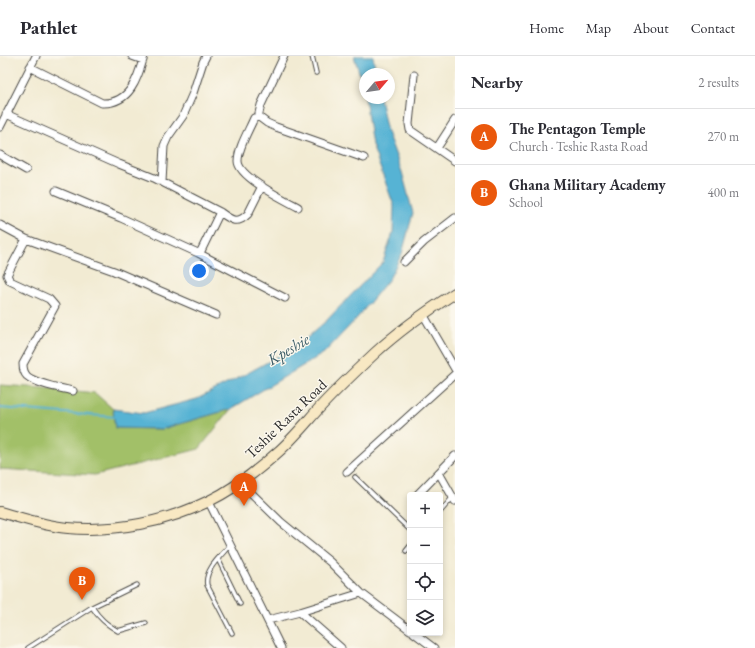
<!DOCTYPE html>
<html lang="en">
<head>
<meta charset="utf-8">
<style>
  :root { --surface:#fff; --page:#f7f7f7; --text:#2b2b33; --muted:#7c7c81; --line:#e1e1e2; --accent:#ea580c }
  body { margin:0; font-family:"EB Garamond",serif; background:var(--page); color:var(--text) }
  .controls { position:absolute; right:12px; bottom:12px; display:grid; overflow:hidden; border-radius:4px; box-shadow:0 2px 6px #0003 }
  .controls button { width:36px; height:36px; display:grid; place-items:center; padding:0; border:0; border-bottom:1px solid var(--line); background:var(--surface); color:var(--text); font:20px sans-serif }
  .compass { position:absolute; left:359px; top:12px; width:36px; height:36px; border-radius:50%; background:var(--surface); box-shadow:0 2px 6px #0003; rotate:61deg }
  .you { position:absolute; left:199px; top:215px; width:14px; height:14px; margin:-10px; border:3px solid #fff; border-radius:50%; background:#1a73e8; box-shadow:0 0 0 6px #1a73e833 }
  .badge { display:grid; place-items:center; width:26px; height:26px; border-radius:50%; background:var(--accent); color:#fff; font-size:13px; font-weight:700 }
  .pin { position:absolute; translate:-50% -33px; filter:drop-shadow(0 1px 2px #0008) }
  .pin::after { content:''; position:absolute; top:21px; width:14px; height:12px; background:inherit; clip-path:polygon(0 0,100% 0,50% 100%) }
  .list { margin:0; padding:0; list-style:none }
  h2 { display:flex; justify-content:space-between; align-items:center; height:52px; margin:0; padding:0 16px; font-size:17px }
  h2 small { font-size:13px; font-weight:400; color:var(--muted) }
  .list li { display:grid; grid-template-columns:26px 1fr auto; gap:12px; align-items:center; box-sizing:border-box; height:56px; padding:0 16px; border-top:1px solid var(--line) }
  .list b { display:block; font-size:15px; white-space:nowrap }
  .list p { margin:0; font-size:13px; white-space:nowrap; color:var(--muted) }
  .list em { font-size:13px; font-style:normal; color:var(--muted) }
  .icon { flex:none; width:22px; height:22px; fill:none; stroke:currentColor; stroke-width:2; stroke-linecap:round; stroke-linejoin:round }
  .map { position:relative; flex:none; width:455px; height:592px; overflow:hidden }
  header { display:flex; align-items:center; gap:24px; box-sizing:border-box; height:56px; padding:0 20px; background:var(--surface); border-bottom:1px solid var(--line) }
  header strong { font-size:19px }
  nav { display:flex; gap:22px; margin-inline-start:auto; font-size:14px }
  main { display:flex }
  aside { flex:1; background:var(--surface) }
  .map>svg:first-child { display:block }
  .green { fill:#a2c068; stroke:#66764a }
  .water { fill:#56b3d4; stroke:#406f80 }
  .lines { fill:none; stroke-linecap:round; stroke-linejoin:round }
  .stream { stroke:#56b3d4; stroke-width:2 }
  .lane-casing { stroke:#494844; stroke-width:5.5 }
  .street-casing { stroke:#494844; stroke-width:9 }
  .secondary-casing { stroke:#494844; stroke-width:12 }
  .lane { stroke:#fff; stroke-width:3.5 }
  .street { stroke:#fff; stroke-width:7 }
  .secondary { stroke:#f8e8c3; stroke-width:10 }
  .labels { text-anchor:middle; stroke-width:3; stroke-linejoin:round; paint-order:stroke }
  .street-label { font-size:15px; fill:#2b2b2b; stroke:#fbf7ec }
  .water-label { font-size:16px; font-style:italic; fill:#3a5b66; stroke:#fbf7ec }
</style>
</head>
<body>
<header>
<strong>Pathlet</strong>
<nav><a>Home</a><a>Map</a><a>About</a><a>Contact</a></nav>
</header>
<main>
<div class="map">
<svg width="455" height="592" viewBox="0 0 455 592">
  <rect width="100%" height="100%" fill="#fbf7ec"/>
  <filter id="ink" filterUnits="userSpaceOnUse"><feTurbulence type="fractalNoise" baseFrequency=".025" numOctaves="2"/><feDisplacementMap in="SourceGraphic" scale="8" xChannelSelector="R" yChannelSelector="G"/><feConvolveMatrix kernelMatrix="1 2 1 2 8 2 1 2 1" color-interpolation-filters="sRGB"/></filter>
  <filter id="wash" filterUnits="userSpaceOnUse"><feTurbulence type="fractalNoise" baseFrequency=".012" numOctaves="4" result="noise"/><feDisplacementMap in="SourceGraphic" scale="16" xChannelSelector="R" yChannelSelector="G"/><feGaussianBlur stdDeviation="0.9" result="paint"/><feColorMatrix in="noise" values="0 0 0 0 0 0 0 0 0 0 0 0 0 0 0 0 0 1.4 0 .05"/><feComposite in="paint" operator="in"/></filter>
  <g filter="url(#wash)">
    <rect width="100%" height="100%" fill="#f2ebd3"/>
    <path class="green" d="M0,329L58,333L95,337L113,353L115,372L162,373L231,353L199,393L95,419L0,413Z"/>
    <path class="water" d="M354,0H373L376,18H365V42H380L387,76L402,116L413,157L402,198L389,223L358,261L324,297L231,353L162,373L115,372L113,353L144,357L197,343L246,318L300,288L326,265L383,206L393,177L394,150L372,89L363,29Z"/>
    <g class="lines">
      <path class="stream" d="M0,352L116,361"/>
    </g>
  </g>
  <g filter="url(#ink)">
    <g class="lines">
      <defs>
        <path id="lane" d="M312,0L316,17
          M355,421L410,474
          M440,456L453,441
          M230,489C221,500 204,514 207,529L232,577
          M406,495L410,490
          M218,503L240,548
          M92,551C99,562 106,568 118,575L146,567
          M28,592L92,551L137,529"/>
        <path id="street" d="M132,0L143,4
          M284,0L261,49L259,57V61L267,67L276,71L364,102
          M30,11L102,47C130,48 138,22 144,0
          M414,19L409,68L410,74L455,105
          M6,58L119,108L154,122L220,156C231,164 237,169 248,158L262,130
          M259,61L254,62C249,74 238,92 238,105C238,121 285,144 298,151
          M0,71L36,0
          M437,92L455,64
          M0,99L26,114
          M162,126L164,90L168,81L183,60L193,37L203,6L206,0
          M56,135L121,162L198,197L201,195L220,156
          M0,169L26,183L114,215L216,259
          M26,183L7,219L10,225L49,243L55,250L23,308C23,312 24,317 27,320C36,328 61,332 73,335
          M198,197L285,242
          M404,206L424,186L455,162
          M423,258L455,313
          M347,416L455,318
          M439,417L455,445
          M240,426L281,466L330,506L361,537L410,574
          M417,439L455,400
          M209,446L281,592
          M300,556L341,592
          M268,564L300,556L361,537
          M414,577L434,592"/>
        <path id="secondary" d="M0,456C22,462 45,470 68,472C116,476 166,466 209,445C234,433 257,415 278,396C294,382 308,364 323,348C340,330 358,313 375,297C400,274 427,255 455,237"/>
      </defs>
      <use href="#lane" class="lane-casing"/>
      <use href="#street" class="street-casing"/>
      <use href="#secondary" class="secondary-casing"/>
      <use href="#lane" class="lane"/>
      <use href="#street" class="street"/>
      <use href="#secondary" class="secondary"/>
    </g>
  </g>
  <g class="labels">
    <g class="street-label">
      <text transform="translate(286 363) rotate(-44)" y="5">Teshie Rasta Road</text>
    </g>
    <g class="water-label">
      <text transform="translate(288 293) rotate(-31)" y="6">Kpeshie</text>
    </g>
  </g>
</svg>
<div class="controls">
<button>+</button>
<button>−</button>
<button><svg class="icon" aria-label="locate" viewBox="0 0 24 24"><circle cx="12" cy="12" r="6"/><path d="M12 2v4M12 18v4M2 12h4M18 12h4"/></svg></button>
<button><svg class="icon" aria-label="layers" viewBox="0 0 24 24"><path d="M12 4l9 5-9 5-9-5zM3 14l9 5 9-5"/></svg></button>
</div>
<svg class="compass" viewBox="-18 -18 36 36"><path d="M0-13l5 13h-10z" fill="#e53935"/><path d="M0 13l5-13h-10z" fill="#7c7c81"/></svg>
<div class="you"></div>
<div class="pin badge" style="left:244px;top:450px">A</div>
<div class="pin badge" style="left:82px;top:544px">B</div>
</div>
<aside>
<h2>Nearby<small>2 results</small></h2>
<ul class="list">
<li><span class="badge">A</span><div><b>The Pentagon Temple</b><p>Church · Teshie Rasta Road</p></div><em>270 m</em></li>
<li><span class="badge">B</span><div><b>Ghana Military Academy</b><p>School</p></div><em>400 m</em></li>
</ul>
</aside>
</main>
</body>
</html>
